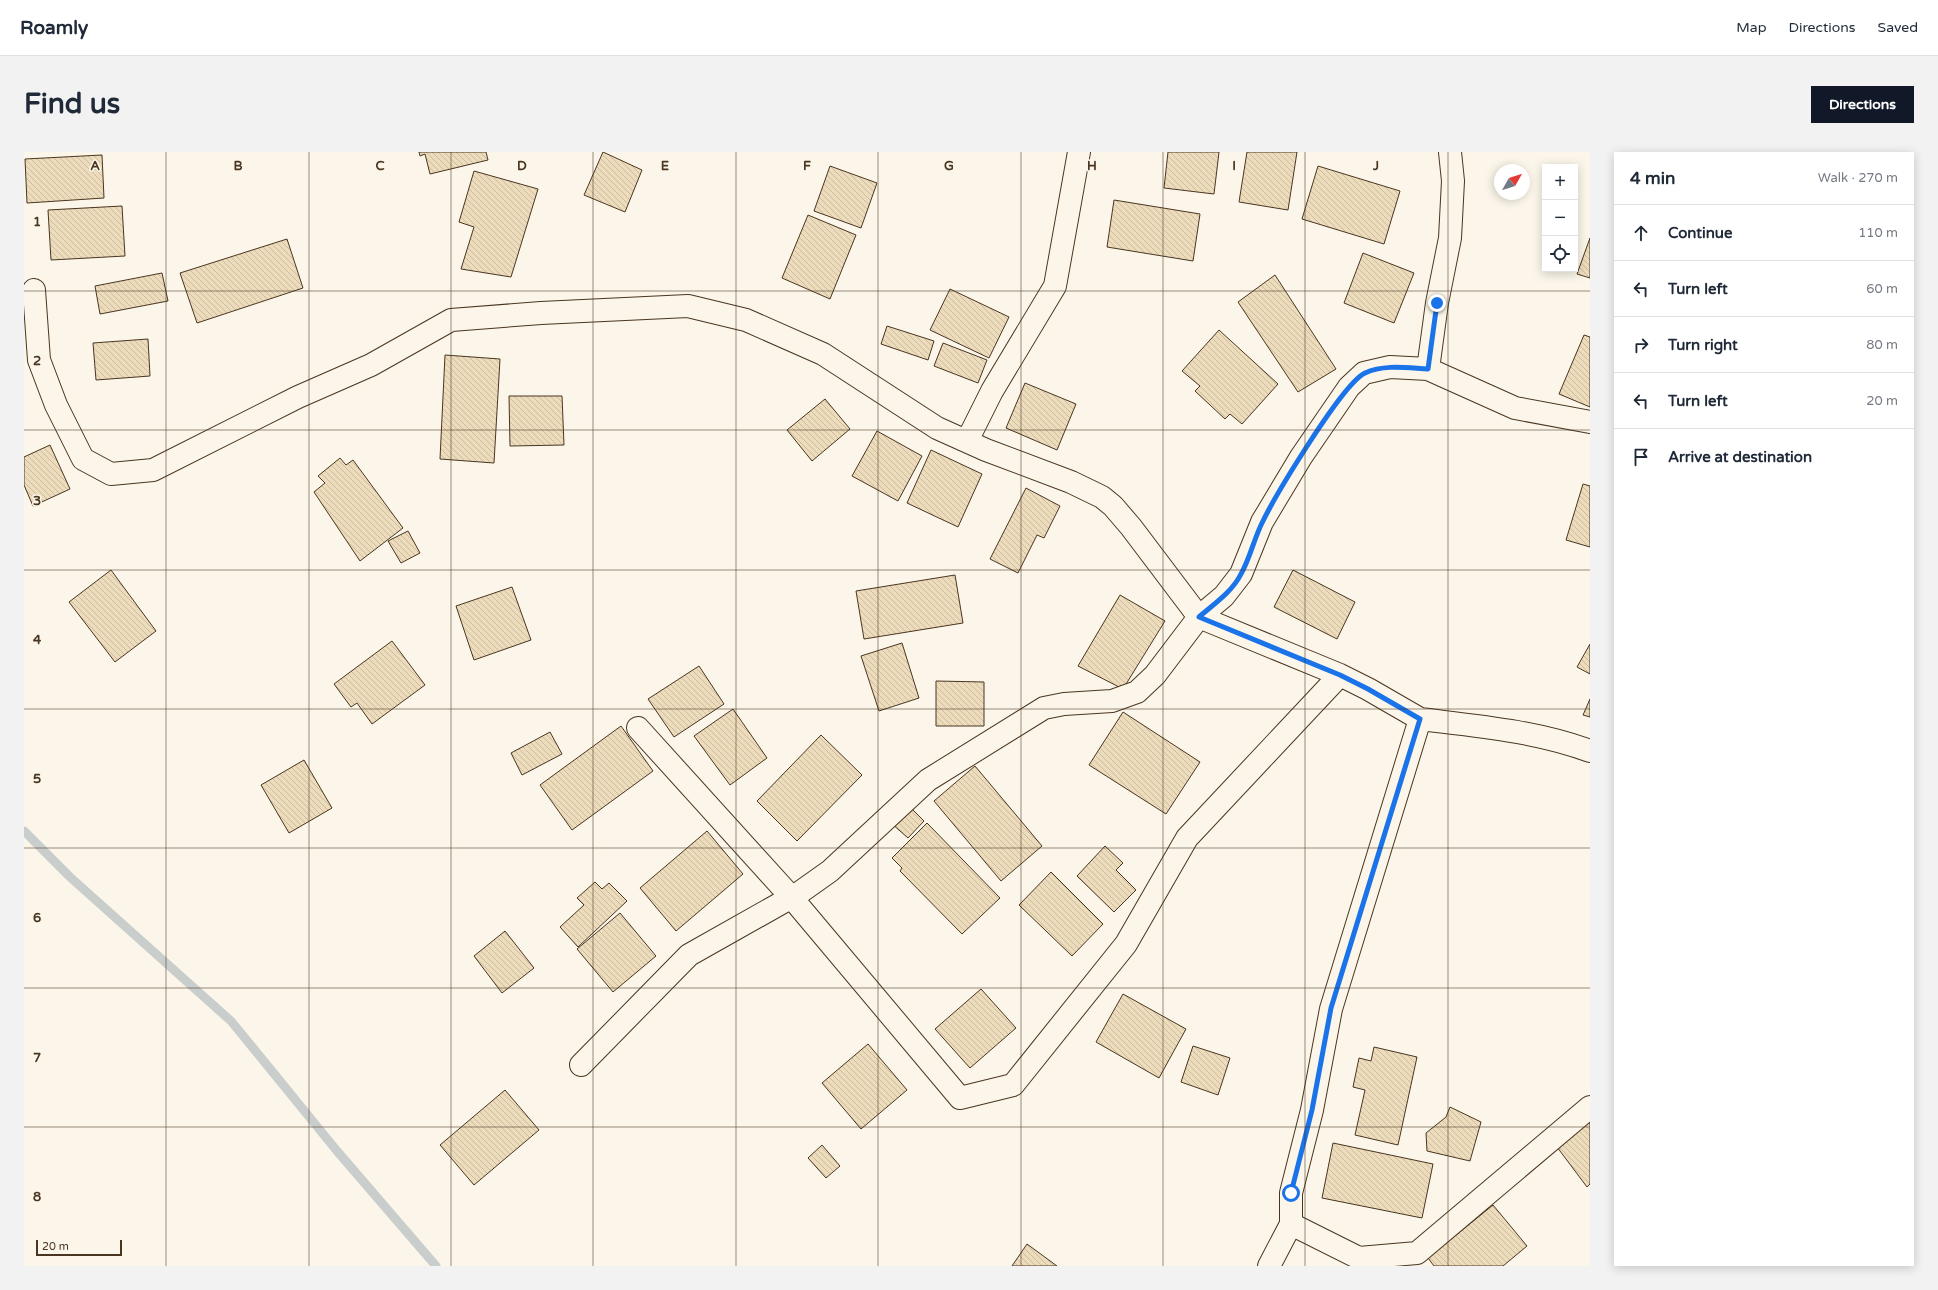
<!DOCTYPE html>
<html lang="en">
<head>
<meta charset="utf-8">
<style>
  :root { --surface:#fff; --page:#f2f2f3; --text:#1f2937; --muted:#747a83; --line:#e0e1e3; --accent:#111827 }
  body { margin:0; font-family:"Varela Round",sans-serif; background:var(--page); color:var(--text) }
  .controls { position:absolute; right:12px; top:12px; display:grid; overflow:hidden; border-radius:0px; box-shadow:0 2px 10px #0003 }
  .controls button { width:36px; height:36px; display:grid; place-items:center; padding:0; border:0; border-bottom:1px solid var(--line); background:var(--surface); color:var(--text); font:20px sans-serif }
  .compass { position:absolute; left:1470px; top:12px; width:36px; height:36px; border-radius:50%; background:var(--surface); box-shadow:0 2px 10px #0003; rotate:51deg }
  .scale { position:absolute; left:12px; bottom:10px; width:86px; box-sizing:border-box; padding-left:4px; border:2px solid #4a3520; border-top:0; font-size:11px; line-height:14px; white-space:nowrap; color:#4a3520; -webkit-text-stroke:3px #fbf6e9; paint-order:stroke }
  .stop { position:absolute; width:12px; height:12px; margin:-9px; border:3px solid #1a73e8; border-radius:50%; background:#fff }
  .stop.end { background:#1a73e8; border-color:#fff; box-shadow:0 1px 4px #0008 }
  .list { margin:0; padding:0; list-style:none }
  h2 { display:flex; justify-content:space-between; align-items:center; height:52px; margin:0; padding:0 16px; font-size:17px }
  h2 small { font-size:13px; font-weight:400; color:var(--muted) }
  .list li { display:grid; grid-template-columns:26px 1fr auto; gap:12px; align-items:center; box-sizing:border-box; height:56px; padding:0 16px; border-top:1px solid var(--line) }
  .list b { display:block; font-size:15px; white-space:nowrap }
  .list em { font-size:13px; font-style:normal; color:var(--muted) }
  .icon { flex:none; width:22px; height:22px; fill:none; stroke:currentColor; stroke-width:2; stroke-linecap:round; stroke-linejoin:round }
  .map { position:relative; flex:none; width:1566px; height:1114px; overflow:hidden; border-radius:0px }
  header { display:flex; align-items:center; gap:24px; box-sizing:border-box; height:56px; padding:0 20px; background:var(--surface); border-bottom:1px solid var(--line) }
  header strong { font-size:19px }
  nav { display:flex; gap:22px; margin-inline-start:auto; font-size:14px }
  .intro { display:flex; align-items:center; justify-content:space-between; box-sizing:border-box; height:96px; padding:0 24px }
  h1 { margin:0; font-size:28px }
  .button { padding:10px 18px; border-radius:0px; background:var(--accent); color:#fff; font-size:14px; font-weight:700 }
  main { display:flex; gap:24px; padding:0 24px }
  aside { flex:1; background:var(--surface); border-radius:0px; box-shadow:0 2px 10px #0003 }
  .map>svg:first-child { display:block }
  .lines { fill:none; stroke-linecap:round; stroke-linejoin:round }
  .stream { stroke:#c9cecd; stroke-width:9 }
  .building { fill:url(#building-back-hatch); stroke:#4a3520 }
  .street-casing { stroke:#4a3520; stroke-width:24 }
  .street { stroke:#fbf6e9; stroke-width:22 }
  .route { stroke:#1a73e8; stroke-width:5 }
  .grid { fill:none; stroke:#4a3520; stroke-width:1; stroke-opacity:0.55 }
  .grid-label { font-size:13px; text-anchor:middle; font-weight:bold; fill:#4a3520; stroke:#fbf6e9; stroke-width:3; stroke-linejoin:round; paint-order:stroke }
</style>
</head>
<body>
<header>
<strong>Roamly</strong>
<nav><a>Map</a><a>Directions</a><a>Saved</a></nav>
</header>
<div class="intro"><h1>Find us</h1><a class="button">Directions</a></div>
<main>
<div class="map">
<svg width="1566" height="1114" viewBox="0 0 1566 1114">
  <defs>
    <pattern id="building-back-hatch" width="6" height="6" patternUnits="userSpaceOnUse"><rect width="6" height="6" fill="#ecdcbc"/><path d="M-1 5l2 2M0 0l6 6M5-1l2 2" fill="none" stroke="#ccbda1"/></pattern>
  </defs>
  <rect width="100%" height="100%" fill="#fbf6e9"/>
  <g class="lines">
    <path class="stream" d="M0,679L46,725L207,869L313,999L412,1114"/>
  </g>
  <path class="building" d="M395,0H462L464,8L406,22L401,2L396,4Z
    M579,0L618,18L601,60L560,43Z
    M1144,0H1195L1190,42L1140,36Z
    M1223,0H1273L1264,58L1215,50Z
    M78,3L80,46L3,51L1,7Z
    M806,14L853,31L837,76L790,59Z
    M1294,14L1376,39L1360,92L1278,67Z
    M450,19L514,37L487,125L437,117L450,75L435,70Z
    M1090,48L1176,62L1169,109L1083,95Z
    M98,54L101,104L27,108L24,58Z
    M784,63L832,83L806,147L758,126Z
    M1566,86V126L1553,122Z
    M263,87L279,136L173,171L156,121Z
    M1339,101L1390,121L1370,171L1320,151Z
    M138,121L144,149L76,162L71,134Z
    M1251,123L1312,217L1274,240L1214,150Z
    M926,137L985,165L965,206L906,178Z
    M863,174L910,189L904,208L857,192Z
    M1195,178L1254,232L1218,272L1206,262L1201,267L1171,239L1176,234L1158,219Z
    M1560,183L1566,185V255L1535,242Z
    M124,187L126,224L72,228L69,191Z
    M919,191L963,208L954,231L910,214Z
    M421,203L476,207L470,311L416,307Z
    M1001,231L1052,252L1033,298L982,276Z
    M485,244H538L540,293L486,294Z
    M801,247L826,277L788,309L763,278Z
    M853,279L898,304L874,349L828,324Z
    M26,293L46,337L9,354L0,333V305Z
    M907,298L958,322L934,375L883,351Z
    M316,306L322,313L329,308L379,376L336,409L290,340L301,331L294,324Z
    M1559,332L1566,334V395L1542,388Z
    M1002,336L1036,354L1020,386L1013,383L994,421L966,407Z
    M384,379L396,401L377,411L364,389Z
    M87,418L132,479L91,510L45,450Z
    M1269,418L1331,450L1313,487L1250,455Z
    M931,423L939,471L840,487L832,439Z
    M488,435L507,488L450,508L432,454Z
    M1096,443L1141,469L1099,537L1054,514Z
    M368,489L401,533L348,572L333,551L327,555L310,532Z
    M878,491L895,546L855,559L837,504Z
    M1566,492V522L1553,515Z
    M675,514L700,552L650,585L624,547Z
    M912,529L960,530V574H912Z
    M1566,547V565L1559,563Z
    M709,557L743,606L706,633L670,584Z
    M1099,560L1176,610L1142,662L1065,613Z
    M597,574L629,619L548,678L516,633Z
    M526,580L538,602L498,623L487,601Z
    M797,583L838,623L773,689L733,649Z
    M280,608L308,656L265,681L237,633Z
    M951,614L1018,694L977,729L910,649Z
    M884,653L900,669L884,686L867,671Z
    M903,671L976,746L938,782L876,719L878,716L868,706Z
    M683,679L719,722L652,779L616,736Z
    M1081,694L1099,711L1092,718L1112,738L1090,760L1053,724Z
    M1027,720L1079,772L1048,804L995,753Z
    M571,730L578,737L585,731L603,749L554,795L536,775L560,753L553,746Z
    M596,761L632,804L589,840L553,797Z
    M481,779L510,816L478,841L450,804Z
    M957,837L992,876L946,916L911,877Z
    M1099,842L1162,877L1135,926L1072,890Z
    M844,892L883,938L837,977L798,931Z
    M1169,894L1206,906L1194,943L1157,930Z
    M1350,895L1393,905L1374,993L1331,983L1341,938L1329,935L1335,906L1347,909Z
    M481,938L515,978L450,1033L416,993Z
    M1426,955L1457,970L1446,1009L1403,999L1402,981L1422,965Z
    M1566,970V1032L1563,1035L1533,995Z
    M1309,991L1409,1012L1398,1066L1298,1046Z
    M798,993L816,1014L802,1026L784,1006Z
    M1469,1053L1503,1094L1479,1114H1410L1404,1106Z
    M1003,1092L1033,1114H988Z"/>
  <g class="lines">
    <defs>
      <path id="street" d="M10,138L15,208L32,253L59,307L87,322L129,318L274,245L347,213L427,168L517,161L664,154L722,168L799,202L913,276L962,298L1047,330L1078,345L1089,354L1107,375L1175,465L1316,523L1344,537L1396,567
        M1404,217L1413,151L1426,86L1429,29L1426,0
        M943,289L968,239L1031,134L1055,0
        M614,576L768,746L936,946L989,933L1102,792L1163,686L1316,523
        M557,913L665,803L775,741L806,719L904,628L1020,556L1040,552L1088,549L1113,540L1131,523L1175,465L1200,444L1217,422L1238,370L1277,305L1325,235L1340,221L1366,215L1404,217L1491,256L1566,270
        M1267,1072L1335,1106L1393,1101L1566,955
        M1245,1114L1267,1072V1041L1288,958L1307,857L1396,567C1453,574 1512,579 1566,599"/>
    </defs>
    <use href="#street" class="street-casing"/>
    <use href="#street" class="street"/>
  </g>
  <g class="lines">
    <path class="route" d="M1267,1041L1288,958L1307,856L1396,567L1344,537L1316,523L1175,465C1190,452 1208,440 1217,422C1226,406 1230,387 1238,371C1251,344 1318,232 1341,221C1360,212 1384,216 1404,217L1413,151"/>
  </g>
  <path class="grid" d="M142,0V1114M285,0V1114M427,0V1114M569,0V1114M712,0V1114M854,0V1114M997,0V1114M1139,0V1114M1281,0V1114M1424,0V1114M0,139H1566M0,278H1566M0,418H1566M0,557H1566M0,696H1566M0,836H1566M0,975H1566"/>
  <g class="grid-label">
    <text x="71" y="18">A</text>
    <text x="214" y="18">B</text>
    <text x="356" y="18">C</text>
    <text x="498" y="18">D</text>
    <text x="641" y="18">E</text>
    <text x="783" y="18">F</text>
    <text x="925" y="18">G</text>
    <text x="1068" y="18">H</text>
    <text x="1210" y="18">I</text>
    <text x="1352" y="18">J</text>
    <text x="13" y="74">1</text>
    <text x="13" y="213">2</text>
    <text x="13" y="353">3</text>
    <text x="13" y="492">4</text>
    <text x="13" y="631">5</text>
    <text x="13" y="770">6</text>
    <text x="13" y="910">7</text>
    <text x="13" y="1049">8</text>
  </g>
</svg>
<div class="controls">
<button>+</button>
<button>−</button>
<button><svg class="icon" aria-label="locate" viewBox="0 0 24 24"><circle cx="12" cy="12" r="6"/><path d="M12 2v4M12 18v4M2 12h4M18 12h4"/></svg></button>
</div>
<svg class="compass" viewBox="-18 -18 36 36"><path d="M0-13l5 13h-10z" fill="#e53935"/><path d="M0 13l5-13h-10z" fill="#747a83"/></svg>
<div class="scale">20 m</div>
<div class="stop" style="left:1267px;top:1041px"></div>
<div class="stop end" style="left:1413px;top:151px"></div>
</div>
<aside>
<h2>4 min<small>Walk · 270 m</small></h2>
<ul class="list">
<li><svg class="icon" aria-label="ahead" viewBox="0 0 24 24"><path d="M12 20V5M6 11l6-6 6 6"/></svg><div><b>Continue</b></div><em>110 m</em></li>
<li><svg class="icon" aria-label="left" viewBox="0 0 24 24"><path d="M17 20v-9H6M10 6l-5 5 5 5"/></svg><div><b>Turn left</b></div><em>60 m</em></li>
<li><svg class="icon" aria-label="right" viewBox="0 0 24 24"><path d="M7 20v-9h11M14 6l5 5-5 5"/></svg><div><b>Turn right</b></div><em>80 m</em></li>
<li><svg class="icon" aria-label="left" viewBox="0 0 24 24"><path d="M17 20v-9H6M10 6l-5 5 5 5"/></svg><div><b>Turn left</b></div><em>20 m</em></li>
<li><svg class="icon" aria-label="arrive" viewBox="0 0 24 24"><path d="M6 21V4h12l-3 4 3 4H6"/></svg><div><b>Arrive at destination</b></div></li>
</ul>
</aside>
</main>
</body>
</html>
